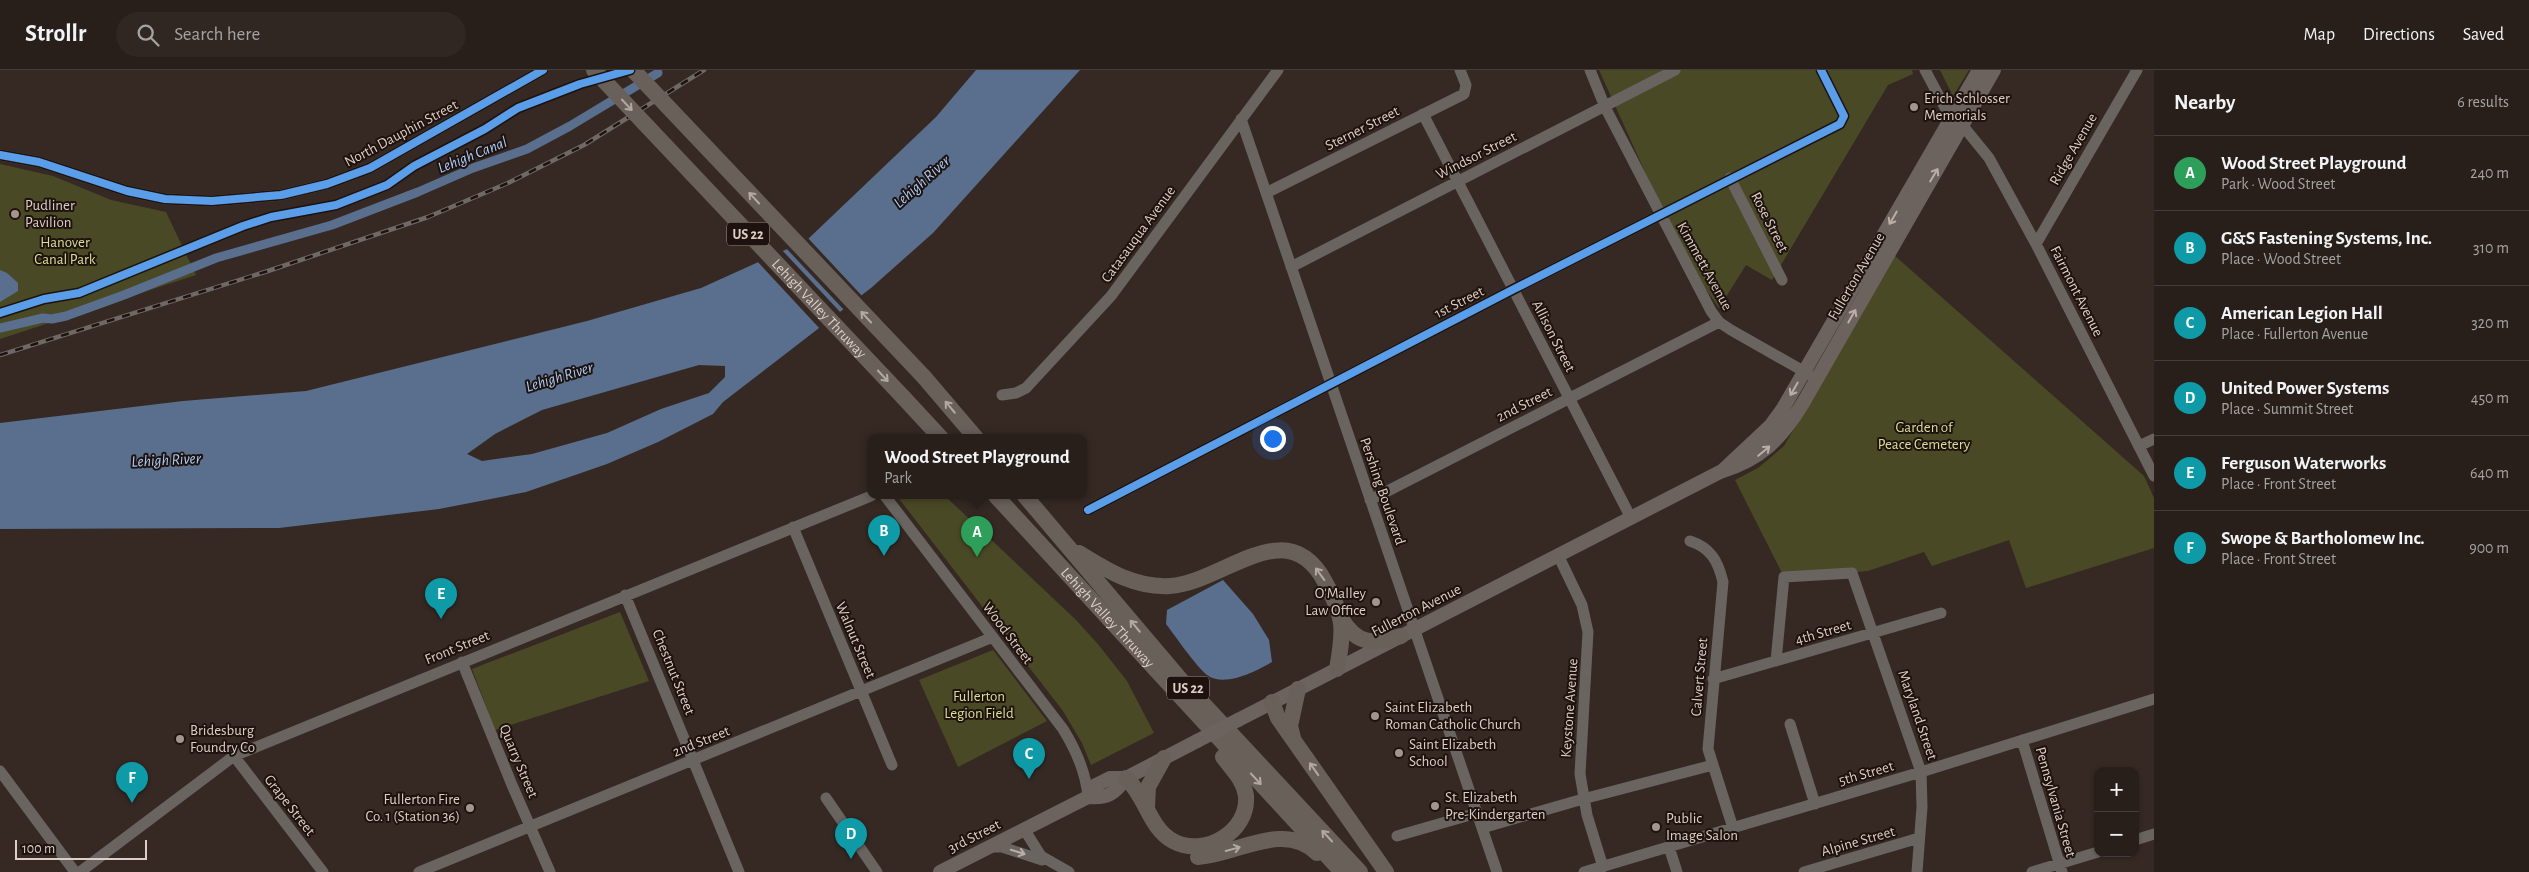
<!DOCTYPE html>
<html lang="en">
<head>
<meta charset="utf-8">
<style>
  :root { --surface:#281f1a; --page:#302723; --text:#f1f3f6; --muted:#a5a2a2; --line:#443d39; --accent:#a3948d }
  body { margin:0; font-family:"Alegreya Sans",sans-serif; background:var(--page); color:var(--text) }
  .controls { position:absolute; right:15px; bottom:15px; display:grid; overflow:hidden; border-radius:10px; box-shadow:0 1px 4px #0004 }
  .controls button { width:45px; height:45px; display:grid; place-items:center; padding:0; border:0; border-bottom:1px solid var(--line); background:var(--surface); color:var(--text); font:25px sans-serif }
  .scale { position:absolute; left:15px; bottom:12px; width:132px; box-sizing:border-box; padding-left:5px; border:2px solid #decec6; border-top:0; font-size:14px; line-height:18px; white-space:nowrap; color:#decec6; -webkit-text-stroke:4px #1d120d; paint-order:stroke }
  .you { position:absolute; left:1272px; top:368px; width:18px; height:18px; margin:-12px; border:4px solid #fff; border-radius:50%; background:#1a73e8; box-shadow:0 0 0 8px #1a73e833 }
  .badge { display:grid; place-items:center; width:32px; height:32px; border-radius:50%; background:var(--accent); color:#fff; font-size:16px; font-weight:700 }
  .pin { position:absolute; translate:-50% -41px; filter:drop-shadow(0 1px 2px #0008) }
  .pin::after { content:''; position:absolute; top:26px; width:18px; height:15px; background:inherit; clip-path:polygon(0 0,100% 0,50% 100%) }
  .popup { position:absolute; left:867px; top:364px; width:220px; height:65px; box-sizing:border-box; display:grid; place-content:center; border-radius:10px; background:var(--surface); filter:drop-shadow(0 1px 4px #0005); font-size:16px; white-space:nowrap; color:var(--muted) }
  .popup b { font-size:19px; color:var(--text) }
  .popup::after { content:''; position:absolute; left:50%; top:100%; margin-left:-10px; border:10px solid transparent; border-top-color:var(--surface) }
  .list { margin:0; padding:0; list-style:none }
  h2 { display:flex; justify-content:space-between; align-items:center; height:65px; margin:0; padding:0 20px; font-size:21px }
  h2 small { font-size:16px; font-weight:400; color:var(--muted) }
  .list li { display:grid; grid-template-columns:32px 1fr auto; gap:15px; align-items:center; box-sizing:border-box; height:75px; padding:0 20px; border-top:1px solid var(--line) }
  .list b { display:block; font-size:19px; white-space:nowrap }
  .list p { margin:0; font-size:16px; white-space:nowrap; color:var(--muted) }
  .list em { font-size:16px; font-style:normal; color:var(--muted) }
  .icon { flex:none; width:28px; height:28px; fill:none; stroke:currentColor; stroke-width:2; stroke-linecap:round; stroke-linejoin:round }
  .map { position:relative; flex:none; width:2154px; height:802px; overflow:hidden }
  header { display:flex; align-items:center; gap:30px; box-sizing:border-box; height:70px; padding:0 25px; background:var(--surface); border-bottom:1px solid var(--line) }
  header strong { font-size:24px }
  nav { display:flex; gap:28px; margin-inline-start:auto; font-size:18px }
  .search { width:350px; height:45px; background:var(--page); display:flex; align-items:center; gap:12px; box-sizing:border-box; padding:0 18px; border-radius:28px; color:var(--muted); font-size:19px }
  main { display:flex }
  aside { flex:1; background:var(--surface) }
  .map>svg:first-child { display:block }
  .green { fill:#4a4926 }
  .water { fill:#596f8d; fill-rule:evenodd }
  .pier { fill:#362923 }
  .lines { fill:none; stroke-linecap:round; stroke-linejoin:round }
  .canal { stroke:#596f8d; stroke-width:9 }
  .minor { stroke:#696460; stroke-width:11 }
  .major { stroke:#6c635e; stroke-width:14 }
  .highway { stroke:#69605a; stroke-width:16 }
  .rail-casing { stroke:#6f6965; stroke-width:4.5 }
  .rail { stroke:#1d120d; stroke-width:2.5; stroke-dasharray:8; stroke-linecap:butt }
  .major-bridge { stroke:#6c635e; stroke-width:14 }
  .highway-bridge { stroke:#69605a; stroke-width:16 }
  .cycleway-casing { stroke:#1d120d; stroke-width:11 }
  .cycleway { stroke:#5a9eea; stroke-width:8 }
  .oneway { stroke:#b5a8a0 }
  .oneway2 { stroke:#bcaea7 }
  .oneway3 { stroke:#bbaea7 }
  .poi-dot { fill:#a3948d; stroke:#1d120d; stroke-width:2 }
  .labels { text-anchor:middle; stroke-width:4; stroke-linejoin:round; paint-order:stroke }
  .shield { fill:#1d120d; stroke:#a4968e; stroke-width:1 }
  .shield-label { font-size:14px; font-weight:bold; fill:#decec6 }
  .poi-label { font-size:15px; fill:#decec6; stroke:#1d120d; text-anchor:start }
  .street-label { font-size:15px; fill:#decec6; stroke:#1d120d }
  .park-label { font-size:15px; fill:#dbdf98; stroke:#1d120d }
  .water-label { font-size:16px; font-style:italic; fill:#abccf9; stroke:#1d120d }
</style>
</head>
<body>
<header>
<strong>Strollr</strong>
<div class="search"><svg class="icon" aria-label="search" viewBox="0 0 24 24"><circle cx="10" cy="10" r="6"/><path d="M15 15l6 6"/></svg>Search here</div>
<nav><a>Map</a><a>Directions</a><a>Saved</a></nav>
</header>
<main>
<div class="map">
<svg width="2154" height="802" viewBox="0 0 2154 802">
  <rect width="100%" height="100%" fill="#362923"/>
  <path class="green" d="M1599,0H1912L1913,4L1888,15L1772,210L1746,195L1719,238L1702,214L1646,104Z
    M1940,0H1969L1953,26Z
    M0,94L53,106L111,130L166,142L196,205L0,269Z
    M1895,186L2144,406L2154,428V478L2026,518L2009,470L1932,496L1924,482L1868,501L1784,507L1735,410L1758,398L1784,376Z
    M897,426H945L1076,550L1097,573L1127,611L1154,663L1091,695L1082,673L1063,641Z
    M620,542L649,611L495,660L472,599Z
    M993,580L1047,651L958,697L919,610Z"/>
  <path class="water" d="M976,0H1080L933,163L871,218L723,332L713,344L658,372L607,394L526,422L439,439L279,458L0,459V353L183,331L306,321L587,251L701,218L807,170L936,47ZM699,295L725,296V307L709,323L661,339L607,363L532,384L482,391L467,384L495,364L542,340Z
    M0,200L7,203L18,213V221L0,232Z
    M1223,510L1253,544L1269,570L1272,592C1257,601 1224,618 1207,605C1195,595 1176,567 1166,554L1167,540Z"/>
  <path class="pier" d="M807,167L863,227L845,241L785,177Z
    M781,179L842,244L821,260L756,190Z"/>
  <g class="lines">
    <path class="canal" d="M0,258L43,248L52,249L66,246L124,225L216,188L332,155L418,122L473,98L527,79L570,56L658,3"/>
    <path class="minor" d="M1590,0L1605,37L1711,241L1719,252L1731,260L1812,306
      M1925,0L1951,49
      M1423,44L1631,448
      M1241,49L1497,802
      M1963,56L1989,88L2036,174L2154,406
      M0,85L39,92L127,121L165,129L212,131L281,125L327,114L370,98L543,0
      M1730,108L1782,210
      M1266,123L1464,24L1466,15L1460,0
      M2036,174L2137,0
      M1291,197L1675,0
      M1002,325L1016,323L1026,318L1111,226L1278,0
      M2139,376L2154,369
      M885,426L1063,659C1076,680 1086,703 1088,727
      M1370,430L1719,252
      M1088,440L1514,219L1840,54L1844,46L1821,0
      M793,457L892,695
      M1690,471C1711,478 1718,491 1723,512L1708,679L1733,758
      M1558,485L1582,535L1588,562L1580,704L1587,745L1603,797
      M625,525L739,802
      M1776,591L1784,507L1852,503L1921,702L1922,737L1917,802
      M462,592L512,715L550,802
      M1713,609L1941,543
      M1790,654L1815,734
      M2022,670L2062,802
      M234,686L323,802
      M0,701L75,802
      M826,728L877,802
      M1482,758L1583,729L1713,695
      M1024,759L1041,786L1069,802
      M1397,766L1477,743
      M2135,770L2154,764
      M990,777H1002L1042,790
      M1669,777L1677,802
      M80,802L234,686L871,426
      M419,802L993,567
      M1584,802L1921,702L2154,629
      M1804,802L1919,768
      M2032,802L2098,782"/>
    <path class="major" d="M1722,401L1771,355L1782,340L1979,0
      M1238,650L1720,402C1762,389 1781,369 1803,333L1994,0
      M1088,727L1094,716L1110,708H1126L1197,671
      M940,802L1088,727C1108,729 1115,723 1126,708"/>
    <g class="highway">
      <path d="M924,307L976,368"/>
      <path d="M903,327L941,368"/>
      <path id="s1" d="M996,426L1342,802"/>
      <path d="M1025,426L1180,609L1360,802"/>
      <path d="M1079,483C1108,501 1135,518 1170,516C1223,513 1287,440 1325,512C1345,548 1344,560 1337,599"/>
      <path d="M1341,548C1357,576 1374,574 1401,566"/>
      <path d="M1272,632L1278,648L1386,802"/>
      <path d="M1293,668L1290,656L1298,619"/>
      <path d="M1126,708C1146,726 1149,758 1173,771C1204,788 1249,762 1246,726C1244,710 1232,699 1223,687"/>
      <path d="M1147,737L1148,717L1164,688"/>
      <path d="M1198,787C1236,785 1284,750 1317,783"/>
    </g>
    <defs>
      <path id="rail" d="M0,285L268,201L428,147L508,113L584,75L704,0"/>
    </defs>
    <use href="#rail" class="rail-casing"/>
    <use href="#rail" class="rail"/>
    <path class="major-bridge" d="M1197,671L1238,650"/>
    <g class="highway-bridge">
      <path id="s2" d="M594,0L903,327"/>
      <path d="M633,0L924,307"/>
    </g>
    <defs>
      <path id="cycleway" d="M0,85L39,92L127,121L165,129L212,131L281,125L327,114L370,98L543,0
        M0,243L44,229L79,223L243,156L271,147L336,135L387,115L414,96L485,59L518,38L580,14L630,0
        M1088,440L1514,219L1840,54L1844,46L1821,0"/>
    </defs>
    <use href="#cycleway" class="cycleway-casing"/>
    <use href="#cycleway" class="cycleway"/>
  </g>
  <defs><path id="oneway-shaft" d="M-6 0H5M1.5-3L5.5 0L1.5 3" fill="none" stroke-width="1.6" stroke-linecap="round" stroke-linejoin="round" transform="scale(1.25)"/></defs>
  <g class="oneway">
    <use href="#oneway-shaft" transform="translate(627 35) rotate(47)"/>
    <use href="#oneway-shaft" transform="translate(754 128) rotate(-133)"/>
    <use href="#oneway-shaft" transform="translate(866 247) rotate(-133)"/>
    <use href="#oneway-shaft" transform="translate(883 306) rotate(47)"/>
    <use href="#oneway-shaft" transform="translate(950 337) rotate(-130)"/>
    <use href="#oneway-shaft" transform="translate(1320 504) rotate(-126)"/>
    <use href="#oneway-shaft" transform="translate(1135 556) rotate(-130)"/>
    <use href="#oneway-shaft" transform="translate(1314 699) rotate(-125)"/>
    <use href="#oneway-shaft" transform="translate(1256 709) rotate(47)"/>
    <use href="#oneway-shaft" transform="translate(1327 766) rotate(-133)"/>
    <use href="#oneway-shaft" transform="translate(1233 779) rotate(-15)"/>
  </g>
  <g class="oneway2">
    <use href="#oneway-shaft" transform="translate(1934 105) rotate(-59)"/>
    <use href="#oneway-shaft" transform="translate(1893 148) rotate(120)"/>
    <use href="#oneway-shaft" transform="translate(1852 246) rotate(-60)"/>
    <use href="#oneway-shaft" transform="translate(1794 319) rotate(120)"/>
    <use href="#oneway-shaft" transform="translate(1764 381) rotate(-40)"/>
  </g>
  <use class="oneway3" href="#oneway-shaft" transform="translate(1018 782) rotate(17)"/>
  <g class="poi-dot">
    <circle cx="1914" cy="37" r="5"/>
    <circle cx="15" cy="144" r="5"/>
    <circle cx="1376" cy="532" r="5"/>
    <circle cx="1375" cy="646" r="5"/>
    <circle cx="180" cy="669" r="5"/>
    <circle cx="1399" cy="683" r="5"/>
    <circle cx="1435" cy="736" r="5"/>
    <circle cx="470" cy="738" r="5"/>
    <circle cx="1656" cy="757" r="5"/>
  </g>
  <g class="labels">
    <g class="shield">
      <rect x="727" y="152.5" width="42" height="23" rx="4"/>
      <rect x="1167" y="606.5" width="42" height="23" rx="4"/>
    </g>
    <g class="shield-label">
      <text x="748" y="169">US 22</text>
      <text x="1188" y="623">US 22</text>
    </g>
    <g class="poi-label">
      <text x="1924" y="33">Erich Schlosser<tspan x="1924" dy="17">Memorials</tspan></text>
      <text x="25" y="140">Pudliner<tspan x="25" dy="17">Pavilion</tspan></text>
      <text x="1366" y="528" text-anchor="end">O'Malley<tspan x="1366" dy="17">Law Office</tspan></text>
      <text x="1385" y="642">Saint Elizabeth<tspan x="1385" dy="17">Roman Catholic Church</tspan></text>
      <text x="190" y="665">Bridesburg<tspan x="190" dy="17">Foundry Co</tspan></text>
      <text x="1409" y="679">Saint Elizabeth<tspan x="1409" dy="17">School</tspan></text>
      <text x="1445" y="732">St. Elizabeth<tspan x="1445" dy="17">Pre-Kindergarten</tspan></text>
      <text x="460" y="734" text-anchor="end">Fullerton Fire<tspan x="460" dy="17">Co. 1 (Station 36)</tspan></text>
      <text x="1666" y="753">Public<tspan x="1666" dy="17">Image Salon</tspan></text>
    </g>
    <g class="street-label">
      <text transform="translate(1362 58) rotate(-27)" y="5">Sterner Street</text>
      <text transform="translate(401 63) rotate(-28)" y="5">North Dauphin Street</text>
      <text transform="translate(2073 79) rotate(-60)" y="5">Ridge Avenue</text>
      <text transform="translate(1476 85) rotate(-27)" y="5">Windsor Street</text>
      <text transform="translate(1770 152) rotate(63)" y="5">Rose Street</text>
      <text transform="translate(1138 164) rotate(-54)" y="5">Catasauqua Avenue</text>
      <text transform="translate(1705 196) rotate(61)" y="5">Kimmett Avenue</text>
      <text transform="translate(1856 206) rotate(-60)" y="5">Fullerton Avenue</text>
      <text transform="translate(2077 221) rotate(63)" y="5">Fairmont Avenue</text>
      <text transform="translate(1459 232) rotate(-27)" y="5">1st Street</text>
      <text dy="5" stroke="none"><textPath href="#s2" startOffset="328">Lehigh Valley Thruway</textPath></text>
      <text transform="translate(1554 266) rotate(63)" y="5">Allison Street</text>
      <text transform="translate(1524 334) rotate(-27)" y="5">2nd Street</text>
      <text transform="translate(1383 421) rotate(71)" y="5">Pershing Boulevard</text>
      <text transform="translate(1416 540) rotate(-27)" y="5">Fullerton Avenue</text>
      <text dy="5" stroke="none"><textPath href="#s1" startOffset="165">Lehigh Valley Thruway</textPath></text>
      <text transform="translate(1823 562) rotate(-16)" y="5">4th Street</text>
      <text transform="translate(1008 563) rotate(53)" y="5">Wood Street</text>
      <text transform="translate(856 570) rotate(67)" y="5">Walnut Street</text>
      <text transform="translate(457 577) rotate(-22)" y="5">Front Street</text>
      <text transform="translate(674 602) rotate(68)" y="5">Chestnut Street</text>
      <text transform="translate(1699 607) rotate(-85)" y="5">Calvert Street</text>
      <text transform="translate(1569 638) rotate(-86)" y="5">Keystone Avenue</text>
      <text transform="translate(1918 645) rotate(71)" y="5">Maryland Street</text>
      <text transform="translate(701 671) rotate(-22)" y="5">2nd Street</text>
      <text transform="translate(519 691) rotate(67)" y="5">Quarry Street</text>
      <text transform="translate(1866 703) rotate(-16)" y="5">5th Street</text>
      <text transform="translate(2056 732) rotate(74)" y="5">Pennsylvania Street</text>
      <text transform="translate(290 735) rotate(52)" y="5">Grape Street</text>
      <text transform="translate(974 766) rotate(-27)" y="5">3rd Street</text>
      <text transform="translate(1858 771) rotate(-16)" y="5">Alpine Street</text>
    </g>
    <g class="park-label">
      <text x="65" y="177">Hanover<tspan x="65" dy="17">Canal Park</tspan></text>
      <text x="1924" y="362">Garden of<tspan x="1924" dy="17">Peace Cemetery</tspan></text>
      <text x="979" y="631">Fullerton<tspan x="979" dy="17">Legion Field</tspan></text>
    </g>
    <g class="water-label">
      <text transform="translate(472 84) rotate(-22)" y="6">Lehigh Canal</text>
      <text transform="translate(921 111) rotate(-42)" y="6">Lehigh River</text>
      <text transform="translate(559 306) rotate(-17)" y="6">Lehigh River</text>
      <text transform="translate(166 389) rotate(-3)" y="6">Lehigh River</text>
    </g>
  </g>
</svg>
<div class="controls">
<button>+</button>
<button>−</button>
</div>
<div class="scale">100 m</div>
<div class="you"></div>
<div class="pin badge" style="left:977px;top:487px;background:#2e9e5b">A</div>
<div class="popup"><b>Wood Street Playground</b>Park</div>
<div class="pin badge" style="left:884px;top:486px;background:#0f9aa8">B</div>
<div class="pin badge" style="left:1029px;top:709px;background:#0f9aa8">C</div>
<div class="pin badge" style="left:851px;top:789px;background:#0f9aa8">D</div>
<div class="pin badge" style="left:441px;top:549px;background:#0f9aa8">E</div>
<div class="pin badge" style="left:132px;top:733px;background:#0f9aa8">F</div>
</div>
<aside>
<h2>Nearby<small>6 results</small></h2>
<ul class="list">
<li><span class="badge" style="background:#2e9e5b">A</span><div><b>Wood Street Playground</b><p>Park · Wood Street</p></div><em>240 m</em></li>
<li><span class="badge" style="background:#0f9aa8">B</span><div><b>G&amp;S Fastening Systems, Inc.</b><p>Place · Wood Street</p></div><em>310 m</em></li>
<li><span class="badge" style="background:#0f9aa8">C</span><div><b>American Legion Hall</b><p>Place · Fullerton Avenue</p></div><em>320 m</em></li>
<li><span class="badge" style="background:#0f9aa8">D</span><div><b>United Power Systems</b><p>Place · Summit Street</p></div><em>450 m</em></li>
<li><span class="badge" style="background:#0f9aa8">E</span><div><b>Ferguson Waterworks</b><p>Place · Front Street</p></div><em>640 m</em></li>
<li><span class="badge" style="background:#0f9aa8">F</span><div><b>Swope &amp; Bartholomew Inc.</b><p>Place · Front Street</p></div><em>900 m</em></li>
</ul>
</aside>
</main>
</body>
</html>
